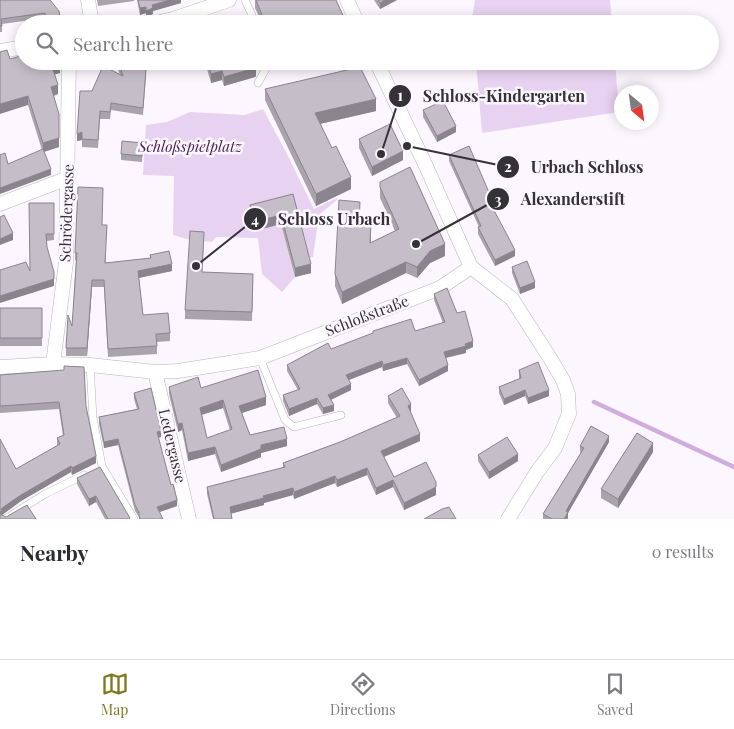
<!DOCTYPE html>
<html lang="en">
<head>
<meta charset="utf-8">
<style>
  :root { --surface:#fff; --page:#f2f2f3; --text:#2b2b33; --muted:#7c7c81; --line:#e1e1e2; --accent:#7e791f }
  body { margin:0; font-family:"Playfair Display",serif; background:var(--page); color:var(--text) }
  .compass { position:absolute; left:614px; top:85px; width:45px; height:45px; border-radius:50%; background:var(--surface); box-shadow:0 2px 12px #0003; rotate:151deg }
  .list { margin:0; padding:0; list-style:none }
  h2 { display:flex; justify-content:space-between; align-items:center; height:65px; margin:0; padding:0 20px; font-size:21px }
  h2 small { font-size:16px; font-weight:400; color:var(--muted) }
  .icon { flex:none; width:28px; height:28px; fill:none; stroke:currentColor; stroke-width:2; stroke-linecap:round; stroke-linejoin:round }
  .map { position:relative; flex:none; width:734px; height:519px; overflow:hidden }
  .search { position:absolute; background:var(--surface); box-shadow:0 2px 12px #0003; left:15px; right:15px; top:15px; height:55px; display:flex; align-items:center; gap:12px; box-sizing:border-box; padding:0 18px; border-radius:28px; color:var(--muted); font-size:19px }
  .sheet { height:140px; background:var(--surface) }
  nav { display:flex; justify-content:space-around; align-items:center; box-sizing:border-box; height:70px; border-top:1px solid var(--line); background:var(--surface); font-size:14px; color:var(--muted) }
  nav a { display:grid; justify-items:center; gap:2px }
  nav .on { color:var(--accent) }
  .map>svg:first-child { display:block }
  .green { fill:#e8d2f1 }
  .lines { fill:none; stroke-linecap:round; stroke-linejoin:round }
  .stream { stroke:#d0addd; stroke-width:4.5 }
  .service-casing { stroke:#bbb3be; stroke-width:8 }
  .minor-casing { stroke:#bbb3be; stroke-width:15 }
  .service { stroke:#fff; stroke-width:7 }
  .minor { stroke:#fff; stroke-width:14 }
  .wall { fill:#a9a3ac; fill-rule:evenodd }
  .shaded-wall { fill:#8a858c }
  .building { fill:#c5bec8; stroke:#8a858c; fill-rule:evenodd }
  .labels { text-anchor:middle; stroke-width:5; stroke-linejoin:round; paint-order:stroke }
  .park-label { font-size:15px; font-style:italic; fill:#4a1f59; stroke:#fcf7fe }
  .street-label { font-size:15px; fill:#353237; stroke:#fcf7fe }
  .leader { fill:none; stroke:#353237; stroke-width:2 }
  .callout-dot { fill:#353237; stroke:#fcf7fe; stroke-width:2 }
  .mark-label { font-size:15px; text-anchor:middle; font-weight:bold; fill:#fff }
  .callout-label { font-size:16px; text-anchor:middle; font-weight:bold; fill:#353237; stroke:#fcf7fe; stroke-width:5; stroke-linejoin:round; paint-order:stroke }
</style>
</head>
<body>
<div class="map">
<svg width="734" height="519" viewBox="0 0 734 519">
  <rect width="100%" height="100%" fill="#fcf7fe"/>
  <path class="green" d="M475,0H610L612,24H471Z
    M464,61H615L619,112L482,133L476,62Z
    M263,109L286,152L314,209L337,198L338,199L319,215L313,257L307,258L293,203L255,230L281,224L295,277L282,292L262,274L258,238L216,237L212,242L190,240L173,235L174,176L143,175L146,125L167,122L190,112L245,115Z"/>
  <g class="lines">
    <path class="stream" d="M594,402L734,467"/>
    <defs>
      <path id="service" d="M245,0L256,24
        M258,83L270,61
        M260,358L285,420L294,427L341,415
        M90,365L93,418L102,466L134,519
        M5,519L45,494L84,475"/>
      <path id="minor" d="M88,0L92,24
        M347,0L358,24
        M151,24L173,19L229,0
        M0,51L24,47
        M376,61L425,164L471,267L512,299L550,358L563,380L568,394L569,414L555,448L537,472L508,519
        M0,204L68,178
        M53,364L66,262L69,61
        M0,367L53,364L90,365L155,372L178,371L260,358L440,288L471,267
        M155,372L189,519"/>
    </defs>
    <use href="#service" class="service-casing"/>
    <use href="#minor" class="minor-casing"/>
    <use href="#service" class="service"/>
    <use href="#minor" class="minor"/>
  </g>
  <path class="wall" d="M0,0L59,11L61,24H46L45,18L2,24V32H0Z
    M97,0H134V1L98,6Z
    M137,0H181V3L153,11V14L146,17V13L140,15Z
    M255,0H336L347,24H251L261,21L255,8Z
    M374,0H397L380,9Z
    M10,59L60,73L55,74L58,94L54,96L59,147L44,152L51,175L8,164L42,150L28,105Z
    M115,61H145L146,76L143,115L111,110L110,119H100L98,148L82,147V140L77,141L92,91L120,75Z
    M207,61H254L256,76L255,77L224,86L222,80L211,83L207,69Z
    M322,61H341L326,69Z
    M404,61H425L408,70Z
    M265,89L376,111L320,124L351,189L316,206L265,100Z
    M423,110L456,132L437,142L423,117Z
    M359,139L403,160L372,176L359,148Z
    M143,149L142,162L121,160V154Z
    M449,155L491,203L515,256L495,266L478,234V227H479L449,161Z
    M380,182L445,256L430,263L417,278L406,273L342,304L335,286V274L360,213V223L371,235V243L395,231L380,198Z
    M293,194L311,273L295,277L281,224L254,231L250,214V205Z
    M54,203V240L47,241V247L54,286L30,271Z
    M102,225L106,263L150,258V255L172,271L139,278L143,315L170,333V341L157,342V354L108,357L104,287H92L87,356H66V348L72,326L76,261L75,260V253Z
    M204,241L202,272L253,274L252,321L185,319V310Z
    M512,267L535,288L520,294L512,273Z
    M434,294L457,313L473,347L466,350V353L446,358L448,371L419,386L407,364L383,371L382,367L349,380L351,390L331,400L334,411L323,414L317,404L289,416L283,401V395L298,390L287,371V365L373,334V331H415L443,323L434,300Z
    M0,308H42V346H0Z
    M519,370L549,396L528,404L525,396L504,405L499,393V387L519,379Z
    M0,375L86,406L96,463L72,475L71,472L21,501L2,515L6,517L36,519H0L16,469L57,446V438L63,436L59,409L0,413Z
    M169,387L201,388L266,405L242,413L250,435L287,446L261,453V457L221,472L215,454L188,461L182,430L178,432L169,394ZM223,408L230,430L207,438L202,415Z
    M134,393L161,437L158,438L171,485L177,506L159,512L163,519H139V517L135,511L118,445L104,448L99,424V417L137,409L134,399Z
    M388,396L411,411H410L420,441L384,457L394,477L436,495L404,510L393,487L376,495L367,475L337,487L335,483L294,499L293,495L264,503V505L231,513L232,519H213L207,494V487L283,468V463L340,442L397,418L388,403Z
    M609,442L568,513V519H543V514L581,453L580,452V446Z
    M653,452L618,508L601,498V489Z
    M478,455L518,461L489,479L478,461Z
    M77,478L130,519H105L96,502L89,506L77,484Z"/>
  <path class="shaded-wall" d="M170,0H181V3L153,11V14L146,17V11L152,5Z
    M385,0H397L380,9V3Z
    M146,7V13L140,15V8Z
    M305,16V24H288Z
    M326,61H341L326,69Z
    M413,61H425L408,70V64Z
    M60,64V73L52,75V66Z
    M256,66V76L255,77L224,86V77Z
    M222,71V80L211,83V74Z
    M58,85V94L51,96V87Z
    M28,96V105L0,114V104Z
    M376,99V111L315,125V113Z
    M59,124V147L43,152V143Z
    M456,126V132L437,142V136Z
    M82,132V140L77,141V134Z
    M403,151V160L372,176V167Z
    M51,169V175L0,194V188Z
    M351,177V189L316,206V194Z
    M491,197V203L488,205V199Z
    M281,215V224L254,231V222Z
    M13,233V240L0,245V239Z
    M445,244V256L430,263L417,278V267L430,251Z
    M515,250V256L495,266V260Z
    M406,262V273L342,304V292Z
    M172,264V271L138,278V271Z
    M311,264V273L295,277V268Z
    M54,272V286L0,303V296Z
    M92,280V287L87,356V348Z
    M535,282V288L520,294V288Z
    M473,341V347L466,350V353L444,358V352L465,344Z
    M407,358V364L383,371V365Z
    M382,361V367L346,381V375Z
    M448,365V371L419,386V380Z
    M351,384V390L328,401V395Z
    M525,390V396L504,405V399Z
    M549,390V396L528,404V398Z
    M266,397V405L239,414V406Z
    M317,398V404L289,416V409Z
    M223,400V408L200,415V408Z
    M411,404V411L408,413V406Z
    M334,405V411L323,414V408Z
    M182,423V430L178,432V424Z
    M161,431V437L157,438V432Z
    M420,434V441L381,458V451Z
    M609,436V442L568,513V518L564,519L566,511Z
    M118,439V445L104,448V442Z
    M287,439V446L261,453V445Z
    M653,443V452L618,508V499Z
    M215,447V454L188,461V453Z
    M261,449V457L221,472V465Z
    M518,454V461L489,479V472Z
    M96,456V463L72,475V468Z
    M71,466V472L21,501L2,515L1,519L0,514L2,508L21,495Z
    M367,468V475L337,487V480Z
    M335,476V483L294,499V492Z
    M393,480V487L376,495V488Z
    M436,487V495L404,510V503Z
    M293,488V495L264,503V505L230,514V507L263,496Z
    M96,496V502L89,506V499Z
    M177,500V506L157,513V507Z"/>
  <path class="building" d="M0,0H50L59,11L61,22L47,24L45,13L1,19L2,26H0Z
    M138,0H170L152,5L153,8L146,11V7L140,8Z
    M256,0H336L347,24H308L305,16L288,24H251L264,20Z
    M378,0H385L380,3Z
    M411,21L413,24H405Z
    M7,50L10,59L24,55V61H59L60,64L52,66L58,85L51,87L59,114V138L43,143L28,96L0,104V52Z
    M118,61H145L146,69L143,108L111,103L110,112L100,111L98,140L82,139V132L77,134L80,91H92L103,66L123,76Z
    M207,61H254L256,66L255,68L224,77L222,71L211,74Z
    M360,67L376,99L315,113L332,148L336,146L351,177L316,194L265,89Z
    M443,101L456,126L437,136L423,110Z
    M390,124L403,151L372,167L359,139Z
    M122,141L143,143L142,156L121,154Z
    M469,146L491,197L488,199L515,250L495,260L478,227L481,226L449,155Z
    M43,149L51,169L0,188V155L5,153L8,164Z
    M410,167L445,244L430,251L417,267L406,262L342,292L335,274L339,200L360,202L359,223L371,224L370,243L399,229L380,187V182Z
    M78,187L103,188L102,225H107L105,263L151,258L150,255L169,251L172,264L138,271L143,315L168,313L170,333L156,334L157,346L108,349L104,280H92L87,348H66L68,315L72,326L77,253H75Z
    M293,194L311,264L295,268L281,215L254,222L250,205Z
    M29,203H54V234H46L47,247L54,272V279L0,296V270L26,262L30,271Z
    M4,215L13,233L0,239V217Z
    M190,231L204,232L202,272L253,274L252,312L185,310Z
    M527,261L535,282L520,288L512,267Z
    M447,288L457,313L465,311L473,341L465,344L466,346L444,352L448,365L419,380L407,358L383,365L382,361L346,375L351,384L328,395L334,405L323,408L317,398L289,409L283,395L300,389L287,365L328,343L331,349L373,333V331L411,319L415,331L445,322L434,294Z
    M0,308H42V338H0Z
    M538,362L549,390L528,398L525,390L504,399L499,387L521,378L519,370Z
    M64,366L84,367L86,406L96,456L72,468L71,466L21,495L2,508L0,514L6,517L27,505L36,519H0V439L16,469L60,444L57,438L64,435L59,402L0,406V375L64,370Z
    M258,370L266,397L239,406L250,435L284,427L287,439L261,445V449L221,465L215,447L188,453L182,423L178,424L169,387L198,377L201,388ZM223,400L232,429L207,438L200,408Z
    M151,388L161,431L157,432L171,485L173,484L177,500L157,507L163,519H140L139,515V512L135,505L118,439L104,442L99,417L139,409L134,393Z
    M402,388L411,404L408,406L420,434L381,451L394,477L426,462L436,482V487L404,503L393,480L376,488L367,468L337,480L335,476L294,492L293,488L263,496L264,498L230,507L232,519H214L207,487L285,467L283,463L340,442L400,416L388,396Z
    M591,426L609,436L566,511L568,512L564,519H552L543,514L584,448L580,446Z
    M637,433L653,443L618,499L601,489Z
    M507,437L518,454L489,472L478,455Z
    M100,467L130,518L129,519H108L96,496L89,499L77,478Z
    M449,507L456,519H424L442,509Z"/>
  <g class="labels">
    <g class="park-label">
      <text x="190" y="152">Schloßspielplatz</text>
    </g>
    <g class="street-label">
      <text transform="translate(67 213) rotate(-88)" y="5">Schrödergasse</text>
      <text transform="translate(367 316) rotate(-21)" y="5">Schloßstraße</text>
      <text transform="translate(172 446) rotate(77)" y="5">Ledergasse</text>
    </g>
  </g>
  <path class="leader" d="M381 154L400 96M407 146L508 167M416 244L498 199M196 266L255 219"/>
  <g class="callout-dot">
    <circle cx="381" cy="154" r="5"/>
    <circle cx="407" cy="146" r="5"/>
    <circle cx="416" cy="244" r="5"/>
    <circle cx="196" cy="266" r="5"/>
    <circle cx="400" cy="96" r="12"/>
    <circle cx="508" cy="167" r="12"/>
    <circle cx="498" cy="199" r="12"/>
    <circle cx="255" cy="219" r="12"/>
  </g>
  <g class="mark-label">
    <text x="400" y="101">1</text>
    <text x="508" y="172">2</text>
    <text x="498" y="205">3</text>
    <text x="255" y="225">4</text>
  </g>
  <g class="callout-label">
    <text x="504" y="102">Schloss-Kindergarten</text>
    <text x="587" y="173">Urbach Schloss</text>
    <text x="573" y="205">Alexanderstift</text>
    <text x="334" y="225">Schloss Urbach</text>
  </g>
</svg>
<svg class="compass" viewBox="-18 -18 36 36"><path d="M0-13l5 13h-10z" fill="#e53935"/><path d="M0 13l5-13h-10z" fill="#7c7c81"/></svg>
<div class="search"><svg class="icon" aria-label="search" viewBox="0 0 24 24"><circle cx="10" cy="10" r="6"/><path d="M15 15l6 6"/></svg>Search here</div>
</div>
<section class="sheet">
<h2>Nearby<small>0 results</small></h2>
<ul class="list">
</ul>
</section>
<nav>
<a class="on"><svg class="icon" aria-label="map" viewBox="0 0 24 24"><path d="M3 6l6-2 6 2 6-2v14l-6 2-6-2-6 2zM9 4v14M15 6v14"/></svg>Map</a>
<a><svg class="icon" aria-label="directions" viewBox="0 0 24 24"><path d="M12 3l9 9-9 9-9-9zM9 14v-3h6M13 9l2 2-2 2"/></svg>Directions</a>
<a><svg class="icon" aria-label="saved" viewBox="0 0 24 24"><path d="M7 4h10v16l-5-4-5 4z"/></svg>Saved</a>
</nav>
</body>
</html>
